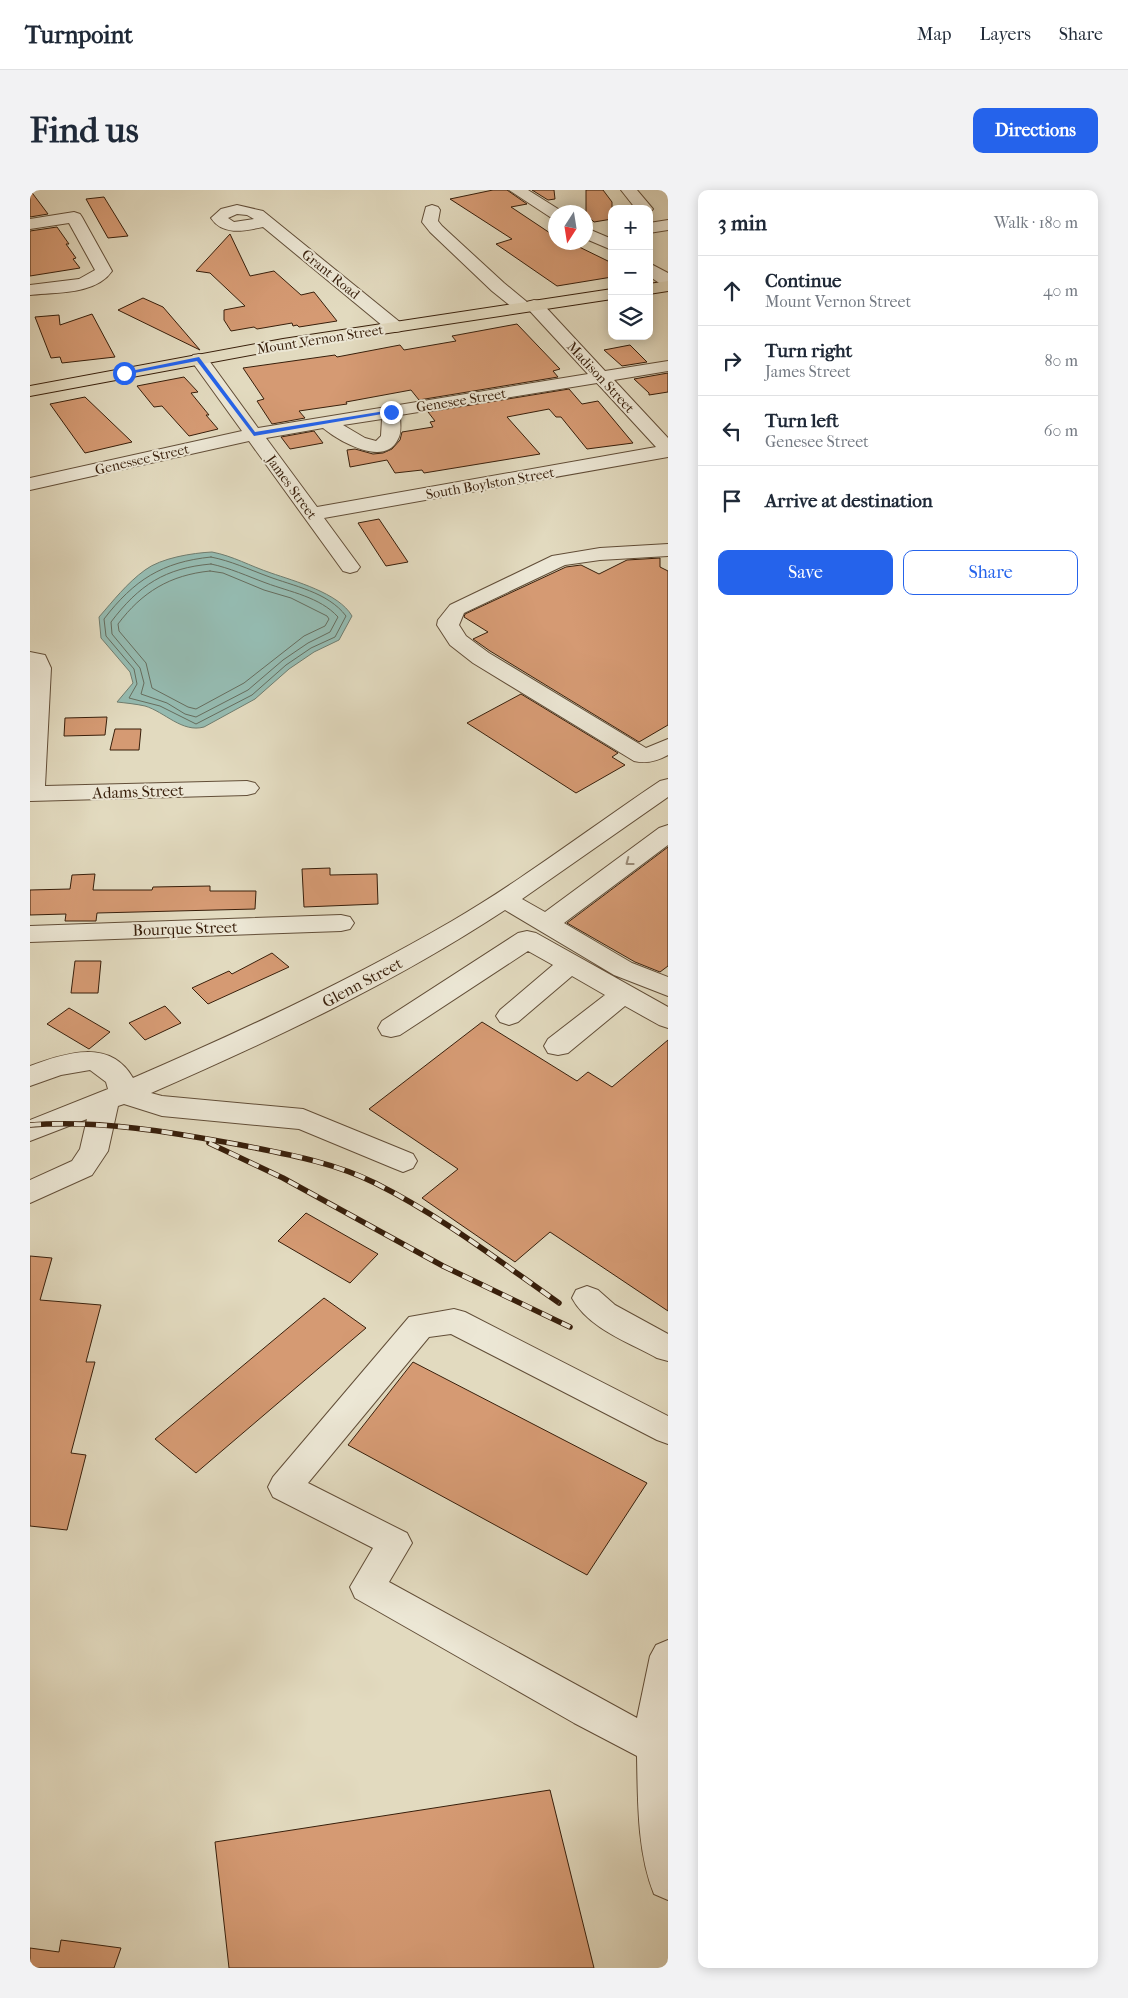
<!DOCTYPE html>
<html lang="en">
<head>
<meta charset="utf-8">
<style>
  :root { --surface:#fff; --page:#f2f2f3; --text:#1f2937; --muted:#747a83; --line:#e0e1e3; --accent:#2563eb }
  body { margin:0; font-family:"IM FELL French Canon",serif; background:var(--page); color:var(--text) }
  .controls { position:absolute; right:15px; top:15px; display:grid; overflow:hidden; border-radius:10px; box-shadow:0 2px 12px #0003 }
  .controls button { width:45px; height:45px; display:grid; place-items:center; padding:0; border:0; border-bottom:1px solid var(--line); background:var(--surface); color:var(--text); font:25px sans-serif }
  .compass { position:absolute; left:518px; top:15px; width:45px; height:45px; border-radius:50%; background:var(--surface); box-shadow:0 2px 12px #0003; rotate:192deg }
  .stop { position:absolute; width:15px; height:15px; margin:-11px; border:4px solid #2563eb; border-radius:50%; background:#fff }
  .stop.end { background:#2563eb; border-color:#fff; box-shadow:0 1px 5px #0008 }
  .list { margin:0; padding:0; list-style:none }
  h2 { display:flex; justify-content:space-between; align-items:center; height:65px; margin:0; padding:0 20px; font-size:21px }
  h2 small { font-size:16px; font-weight:400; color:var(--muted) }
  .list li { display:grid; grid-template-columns:32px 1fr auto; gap:15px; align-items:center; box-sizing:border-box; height:70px; padding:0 20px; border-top:1px solid var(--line) }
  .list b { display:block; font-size:19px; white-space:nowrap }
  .list p { margin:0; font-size:16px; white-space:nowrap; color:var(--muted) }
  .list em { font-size:16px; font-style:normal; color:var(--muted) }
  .actions { display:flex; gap:10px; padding:15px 20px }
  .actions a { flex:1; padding:11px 0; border:1px solid var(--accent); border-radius:10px; text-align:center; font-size:18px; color:var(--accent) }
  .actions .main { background:var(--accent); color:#fff }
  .icon { flex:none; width:28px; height:28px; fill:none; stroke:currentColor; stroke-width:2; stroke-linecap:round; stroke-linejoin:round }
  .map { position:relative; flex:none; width:638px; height:1778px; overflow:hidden; border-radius:10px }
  header { display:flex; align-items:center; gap:30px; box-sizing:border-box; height:70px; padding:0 25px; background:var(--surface); border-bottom:1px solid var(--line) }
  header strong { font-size:24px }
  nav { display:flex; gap:28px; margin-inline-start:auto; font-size:18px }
  .intro { display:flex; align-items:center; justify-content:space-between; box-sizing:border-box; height:120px; padding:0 30px }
  h1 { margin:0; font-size:35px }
  .button { padding:12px 22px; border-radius:10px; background:var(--accent); color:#fff; font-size:18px; font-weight:700 }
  main { display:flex; gap:30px; padding:0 30px }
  aside { flex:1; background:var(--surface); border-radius:10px; box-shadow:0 2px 12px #0003 }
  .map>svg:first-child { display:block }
  .water { fill:#95bbb1; stroke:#707d6f }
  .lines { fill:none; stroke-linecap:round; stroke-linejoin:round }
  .shore { stroke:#666d5e; stroke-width:1 }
  .building { fill:#d59a73; stroke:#381f0b }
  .minor-casing { stroke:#624e38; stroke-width:2 }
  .major-casing { stroke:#381f0b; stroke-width:2 }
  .minor { fill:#ece7d5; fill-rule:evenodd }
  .major { fill:#e2dabf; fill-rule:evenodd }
  .rail-casing { stroke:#381f0b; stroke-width:5.5 }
  .rail { stroke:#ece7d5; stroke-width:4; stroke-dasharray:11; stroke-linecap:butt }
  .oneway { stroke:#9b8d7a }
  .route { fill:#2563eb }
  .labels { text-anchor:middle; stroke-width:4; stroke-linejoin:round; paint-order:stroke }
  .far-street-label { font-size:14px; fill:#381f0b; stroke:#ece7d5 }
  .street-label { font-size:16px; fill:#381f0b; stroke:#ece7d5 }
</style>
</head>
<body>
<header>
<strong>Turnpoint</strong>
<nav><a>Map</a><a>Layers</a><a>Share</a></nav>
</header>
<div class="intro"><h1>Find us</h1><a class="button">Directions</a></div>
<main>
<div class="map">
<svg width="638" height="1778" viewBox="0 0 638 1778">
  <rect width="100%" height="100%" fill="#e2dabf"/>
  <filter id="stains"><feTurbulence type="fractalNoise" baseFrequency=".004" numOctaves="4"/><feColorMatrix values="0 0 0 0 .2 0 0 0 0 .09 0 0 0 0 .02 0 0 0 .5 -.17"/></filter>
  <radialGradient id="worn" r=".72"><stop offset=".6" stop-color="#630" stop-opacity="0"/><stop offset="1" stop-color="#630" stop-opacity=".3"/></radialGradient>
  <path class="water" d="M182,362C203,366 220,376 241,383C264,391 309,403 322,426L309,450L284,462L259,479L225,509L174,537C152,543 135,522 115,516C106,514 96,513 87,512L103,493L100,482L71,448L69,427C83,411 97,393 115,380C131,368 162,363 182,362Z"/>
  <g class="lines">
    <path class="shore" d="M181,367C201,371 218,379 237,386C263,396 298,402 316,426L305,447L281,458L256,475L222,505L166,534L130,516L99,508L107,494L104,479L76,446L74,429C104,390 132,372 181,367Z
      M181,374C200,378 217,386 236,393C260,402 290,407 308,427L300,442L278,453L253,470L218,500L166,527L155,524L137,513L111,504L114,493L110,478L82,444L81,432C109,395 135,378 181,374Z
      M180,381L193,383L234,400L261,408L297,426L299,429L295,436L274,446L214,493L166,519L158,517L122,498L116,473L89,441L88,434C112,402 140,385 180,381Z"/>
  </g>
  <path class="building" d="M0,0L18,24L0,27Z
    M463,0H477L497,14L481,17L526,47V52H539L582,73V87L527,96L466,54L482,49L420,9Z
    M502,0H524L525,9L518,10Z
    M556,0H573L582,12V29L564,32L556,24Z
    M74,7L98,46L78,48L56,9Z
    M27,37L39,54H36L46,68L43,69L50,78L0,86V41Z
    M200,44L220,86L244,81L271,105L284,102L307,131L269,137L267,135L263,136L262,133L227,139L224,137L201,141L194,130V120L215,116L180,83L166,81Z
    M113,108L133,117L170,160L88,120Z
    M62,124L85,167L32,173L30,167L21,168L5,127L29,125L30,135Z
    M487,134L530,179L523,181L528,187L389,210L381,200L316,212L317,214L269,221L275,228L242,234L227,211L234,209L213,178L305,165L307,167L370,155L374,160L426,151L422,146Z
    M600,155L617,172L592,176L574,160Z
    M638,183V202L619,205V203L604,189Z
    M154,187L168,202L161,203L179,225H176L188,239L159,246L132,216L124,217L107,196Z
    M539,199L552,214L568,211L603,253L557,259L531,227H526L519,219L477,227L510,264L394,283L392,280L365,283L357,270L320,277L317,260L325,259L343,264L353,263L362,259L370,250L372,242L403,237L400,232L405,231L398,222Z
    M55,207L102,252L55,263L20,214Z
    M284,241L293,253L260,259L251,247Z
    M349,329L378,372L356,376L328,333Z
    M630,368V377L638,381V535L609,552L460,461L443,449L458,442L434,427L435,424L536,377L551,375L569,384L597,370Z
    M491,504L588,563L582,567L595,575L546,603L437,533Z
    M77,527L75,545L34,546L35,528Z
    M85,539H111L109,560H80Z
    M638,657V776L630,782L605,772L537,733Z
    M300,678V685L347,684L348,714L274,717L272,679Z
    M65,684L63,700H122L123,697L180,696V701H226L225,719L67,723L66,731H35L36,724L0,725V700L40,699L42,685Z
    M242,763L259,777L178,814L162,798L199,781L202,784Z
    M45,771H71L68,803H41Z
    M135,816L151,833L115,850L99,833Z
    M39,818L80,842L59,859L17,834Z
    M452,832L547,891L558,882L582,897L638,850V1121L520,1042L485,1072L392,1008L428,979L339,919Z
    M276,1023L348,1064L320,1093L248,1051Z
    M0,1066L22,1068L10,1110L71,1115L56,1172H65L41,1263L56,1265L37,1340L0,1336Z
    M294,1108L336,1138L166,1283L125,1249Z
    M383,1172L617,1293L557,1385L318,1255Z
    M520,1600L564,1778H199L185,1652Z
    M31,1750L91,1758L84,1778H0V1758L29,1762Z"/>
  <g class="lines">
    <defs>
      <path id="minor" d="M479,0H498L533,22H526V29L520,27Z
        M591,0H607L623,19L619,23V19H606Z
        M207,15L233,21L371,133L374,137L371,141L365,142L359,141L233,37C214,41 193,46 181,28L191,19ZM207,24L217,25L224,29L204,32L198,28Z
        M402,15L408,17L410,20L408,31L412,36L474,93L497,112L504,110L510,111L575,181L638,171V181L584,190L638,248V267L294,328L330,377L327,381L320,383L313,381L219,251L0,300V288L212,241L160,169L163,165L169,164L175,165L228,238L558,184L499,120L493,122L487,121L462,101L400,42L392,32L396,17ZM567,193L626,257L287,317L236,248L293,238C309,251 355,278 368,249C372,242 370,233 370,225ZM352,229L351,246L346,251L335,248L313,235Z
        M44,22L50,24L52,27L82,81C66,105 25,102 0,105V95L49,89L65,80L39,33L0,39V29Z
        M638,30V40L619,43V33Z
        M556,38L582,49V60L556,49Z
        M619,73L638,83V96L632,95L619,86Z
        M638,354V366L570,370L535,375L434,423L429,435L436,446L459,463L616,558L638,549V565C627,571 617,574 604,571L443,473L420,455L407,435L408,430L420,415L522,366L570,358Z
        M0,462L15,465L21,478L15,596L217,591L225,593L229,598L225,603L217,605L0,611Z
        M638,589V607L492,709L515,722L629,638L638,635V655L534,733L602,773L638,787V806L584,785L475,720C364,793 242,850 121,903L132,906L273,919L383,964L387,971L383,978L373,982L363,978L269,939L132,926L94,914L88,916L78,961L62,985L0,1013V990L42,971L50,959L57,929L0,951V930L78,899L76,892L60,880L31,885L0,896V876C35,863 80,848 103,888C212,841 319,791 422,731C494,689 561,637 630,591Z
        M311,725L320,727L324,733L320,739L311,741L0,752V736Z
        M497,741L506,743L638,817V838L629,835L595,816L538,863L528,865L518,863L514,856L518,849L575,805L542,786L488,832L479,835L470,832L466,826L470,820L523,775L498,761L370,845L361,847L352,845L348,838L352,831L488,743Z
        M557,1096L568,1100L585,1115L638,1144V1171L627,1168C598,1152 558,1138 542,1108L546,1100Z
        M424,1119L435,1122L638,1226V1254L627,1250L421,1144L399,1147L278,1293L377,1343L382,1353L359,1392L607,1528L620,1466L626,1455L638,1450V1710L624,1704C607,1662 608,1611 607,1566L544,1533L325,1408L320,1397L343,1358L243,1307L238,1297L243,1287L379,1127Z"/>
      <path id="major" d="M638,91V101L619,104V94Z
        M582,99V109L253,159L0,206V196L253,149Z"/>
    </defs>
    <use href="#minor" class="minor-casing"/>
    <use href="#major" class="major-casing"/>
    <use href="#minor" class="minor"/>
    <use href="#major" class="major"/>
    <defs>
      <path id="rail" d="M0,935C72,930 140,942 211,955C256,964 303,972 345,993C411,1026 469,1071 529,1113
        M179,953L253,988L413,1076L540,1137"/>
    </defs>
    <use href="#rail" class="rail-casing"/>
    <use href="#rail" class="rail"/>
  </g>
  <defs><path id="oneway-chevron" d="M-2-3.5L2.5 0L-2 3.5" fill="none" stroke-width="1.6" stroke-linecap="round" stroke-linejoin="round" transform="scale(1.25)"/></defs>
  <use class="oneway" href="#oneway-chevron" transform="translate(599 672) rotate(143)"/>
  <path class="route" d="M169,167L225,242L361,220L364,222L224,246L167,171L94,185L91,183Z"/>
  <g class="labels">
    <g class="far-street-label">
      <text transform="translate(301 84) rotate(39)" y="5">Grant Road</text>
      <text transform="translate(290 149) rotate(-9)" y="5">Mount Vernon Street</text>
      <text transform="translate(571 187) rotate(47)" y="5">Madison Street</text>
      <text transform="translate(431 210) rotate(-9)" y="5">Genesee Street</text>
      <text transform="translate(112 269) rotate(-13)" y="5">Genessee Street</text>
      <text transform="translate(460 293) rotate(-10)" y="5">South Boylston Street</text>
      <text transform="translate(262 297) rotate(54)" y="5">James Street</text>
    </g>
    <g class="street-label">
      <text transform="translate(108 601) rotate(-2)" y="6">Adams Street</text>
      <text transform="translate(155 738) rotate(-2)" y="6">Bourque Street</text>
      <text transform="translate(332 792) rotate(-28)" y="6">Glenn Street</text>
    </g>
  </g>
  <rect width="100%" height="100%" filter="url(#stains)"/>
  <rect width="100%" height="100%" fill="url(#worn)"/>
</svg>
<div class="controls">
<button>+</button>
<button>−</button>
<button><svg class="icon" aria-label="layers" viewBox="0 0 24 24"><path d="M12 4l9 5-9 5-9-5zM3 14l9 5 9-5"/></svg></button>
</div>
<svg class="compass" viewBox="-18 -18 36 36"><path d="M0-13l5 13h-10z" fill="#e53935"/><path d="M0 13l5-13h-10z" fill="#747a83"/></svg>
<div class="stop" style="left:94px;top:183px"></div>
<div class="stop end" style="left:361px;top:222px"></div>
</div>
<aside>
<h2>3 min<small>Walk · 180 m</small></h2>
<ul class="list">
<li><svg class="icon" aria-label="ahead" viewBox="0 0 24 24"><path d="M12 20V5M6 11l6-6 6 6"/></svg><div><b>Continue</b><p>Mount Vernon Street</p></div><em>40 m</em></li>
<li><svg class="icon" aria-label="right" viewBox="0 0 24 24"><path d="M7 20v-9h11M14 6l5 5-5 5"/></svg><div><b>Turn right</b><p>James Street</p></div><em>80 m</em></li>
<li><svg class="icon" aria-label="left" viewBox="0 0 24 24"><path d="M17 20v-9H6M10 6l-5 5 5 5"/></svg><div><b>Turn left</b><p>Genesee Street</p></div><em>60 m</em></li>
<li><svg class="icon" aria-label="arrive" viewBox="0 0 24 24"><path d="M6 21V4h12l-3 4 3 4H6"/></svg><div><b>Arrive at destination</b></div></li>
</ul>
<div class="actions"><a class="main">Save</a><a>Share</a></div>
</aside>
</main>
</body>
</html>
